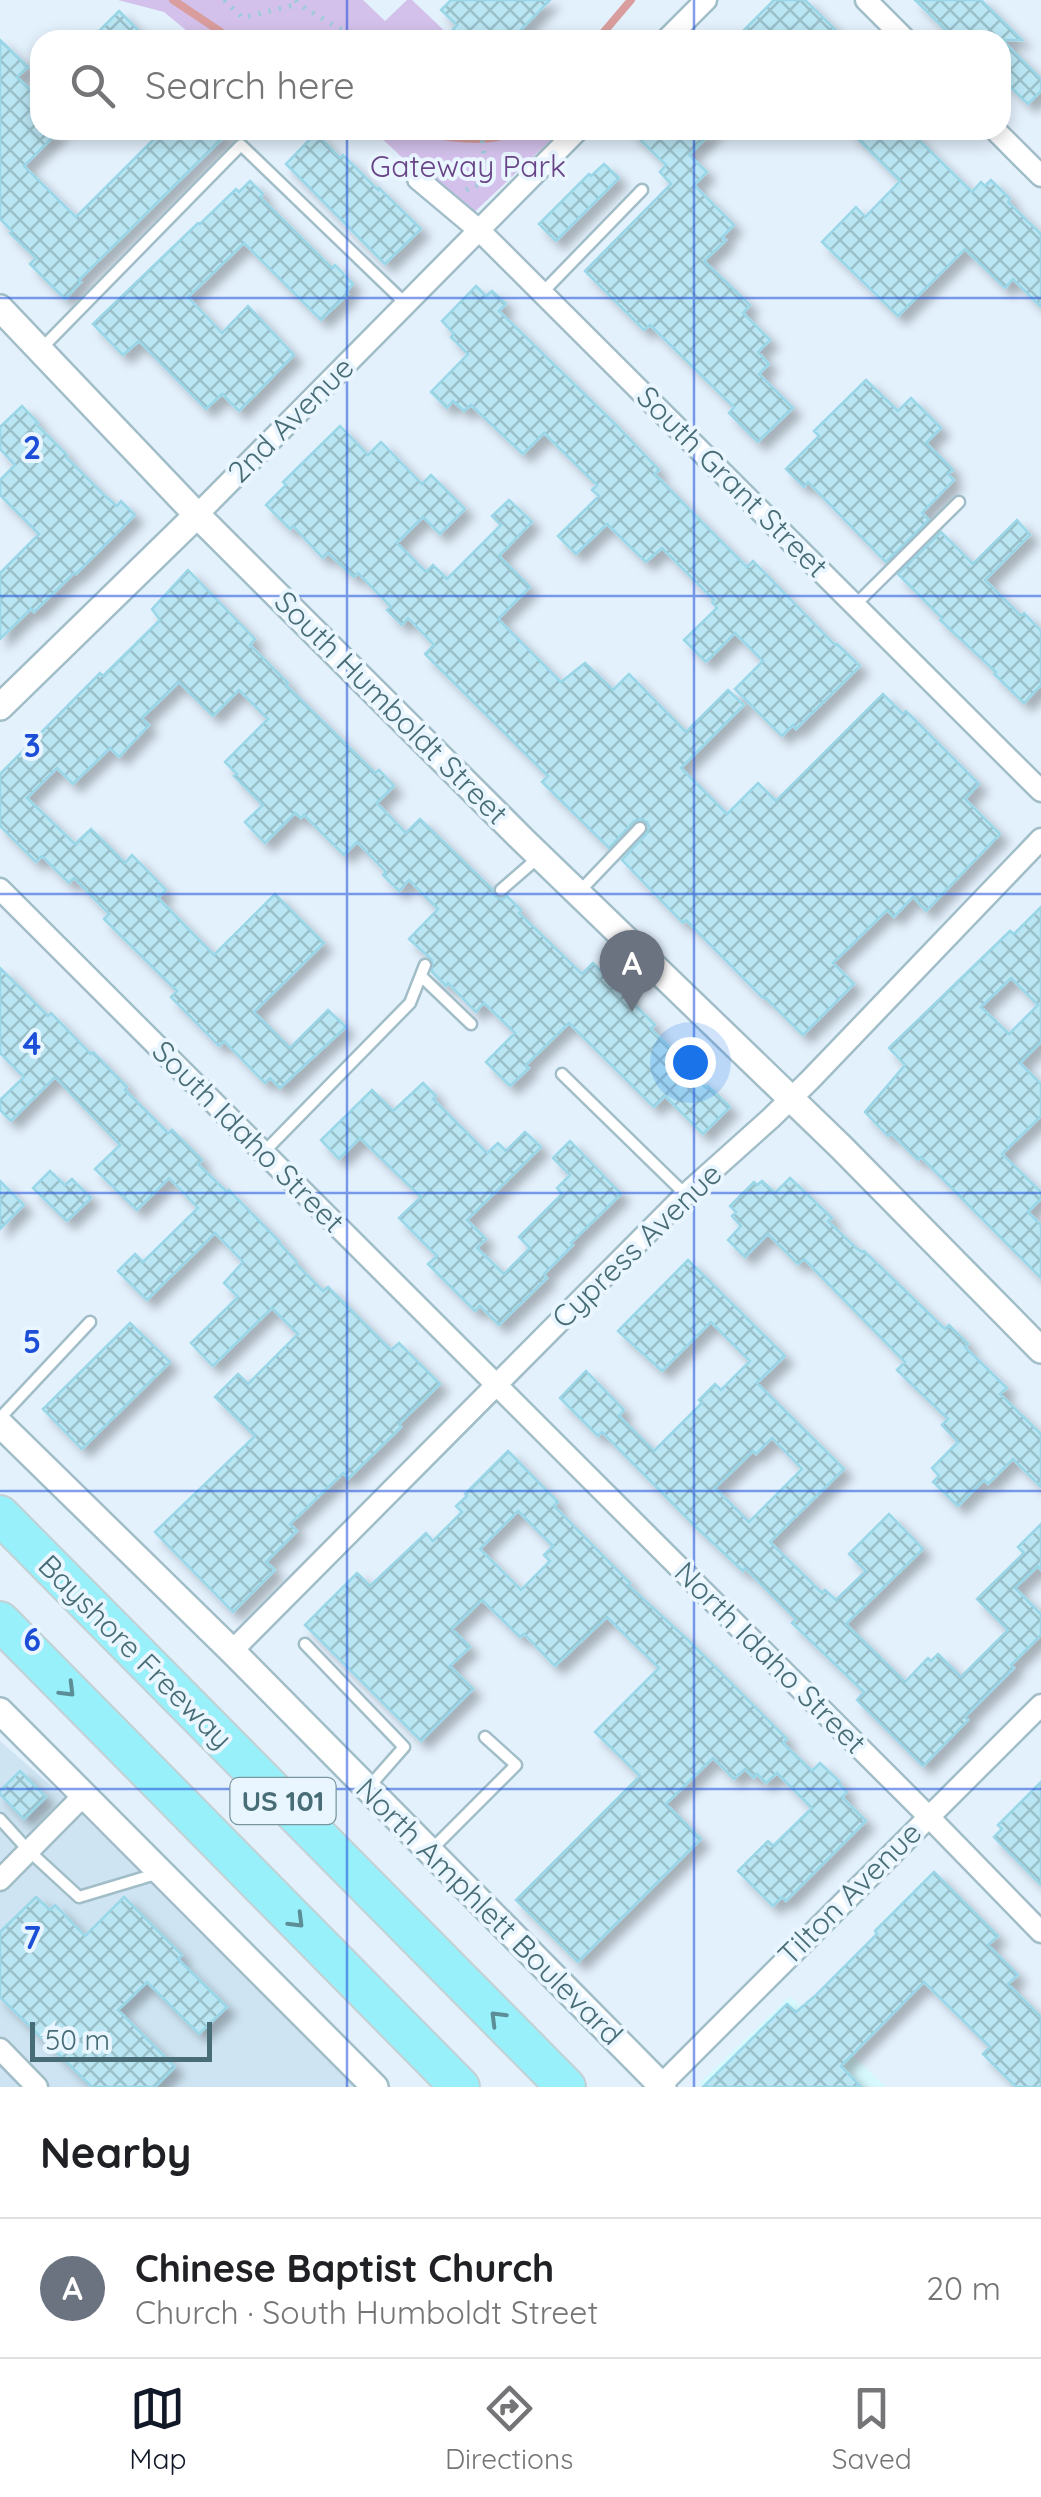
<!DOCTYPE html>
<html lang="en">
<head>
<meta charset="utf-8">
<style>
  :root { --surface:#fff; --page:#f6f6f6; --text:#202124; --muted:#757577; --line:#e0e0e0; --accent:#111827 }
  body { margin:0; font-family:Quicksand,sans-serif; background:var(--page); color:var(--text) }
  .scale { position:absolute; left:30px; bottom:25px; width:182px; box-sizing:border-box; padding-left:10px; border:5px solid #486d76; border-top:0; font-size:28px; line-height:35px; white-space:nowrap; color:#486d76; -webkit-text-stroke:8px #eaf6ff; paint-order:stroke }
  .you { position:absolute; left:690px; top:1062px; width:35px; height:35px; margin:-25px; border:8px solid #fff; border-radius:50%; background:#1a73e8; box-shadow:0 0 0 15px #1a73e833 }
  .badge { display:grid; place-items:center; width:65px; height:65px; border-radius:50%; background:var(--accent); color:#fff; font-size:32px; font-weight:700 }
  .pin { position:absolute; translate:-50% -82px; filter:drop-shadow(0 2px 5px #0008) }
  .pin::after { content:''; position:absolute; top:52px; width:35px; height:30px; background:inherit; clip-path:polygon(0 0,100% 0,50% 100%) }
  .list { margin:0; padding:0; list-style:none }
  h2 { display:flex; justify-content:space-between; align-items:center; height:130px; margin:0; padding:0 40px; font-size:42px }
  h2 small { font-size:32px; font-weight:400; color:var(--muted) }
  .list li { display:grid; grid-template-columns:65px 1fr auto; gap:30px; align-items:center; box-sizing:border-box; height:140px; padding:0 40px; border-top:2px solid var(--line) }
  .list b { display:block; font-size:38px; white-space:nowrap }
  .list p { margin:0; font-size:32px; white-space:nowrap; color:var(--muted) }
  .list em { font-size:32px; font-style:normal; color:var(--muted) }
  .icon { flex:none; width:55px; height:55px; fill:none; stroke:currentColor; stroke-width:2; stroke-linecap:round; stroke-linejoin:round }
  .map { position:relative; flex:none; width:1041px; height:2087px; overflow:hidden }
  .search { position:absolute; background:var(--surface); box-shadow:0 5px 15px #0003; left:30px; right:30px; top:30px; height:110px; display:flex; align-items:center; gap:25px; box-sizing:border-box; padding:0 35px; border-radius:30px; color:var(--muted); font-size:38px }
  .sheet { height:270px; background:var(--surface) }
  nav { display:flex; justify-content:space-around; align-items:center; box-sizing:border-box; height:140px; border-top:2px solid var(--line); background:var(--surface); font-size:28px; color:var(--muted) }
  nav a { display:grid; justify-items:center; gap:5px }
  nav .on { color:var(--accent) }
  .map>svg:first-child { display:block }
  .residential { fill:#cee4f2 }
  .commercial { fill:#d6f9fe }
  .green { fill:#d3c1eb }
  .lines { fill:none; stroke-linecap:round; stroke-linejoin:round }
  .stream { stroke:#d99d9d; stroke-width:8 }
  .building { fill:url(#building-cross-hatch); stroke:#99d6e7; stroke-width:2.5; fill-rule:evenodd; filter:url(#shadow) }
  .service-casing { stroke:#a1bdc8; stroke-width:15 }
  .minor-casing { stroke:#a1bdc8; stroke-width:25 }
  .tertiary-casing { stroke:#a1bdc8; stroke-width:30 }
  .motorway-casing { stroke:#c4d0d3; stroke-width:42 }
  .path { stroke:#9dcbd8; stroke-width:5; stroke-dasharray:2.5 8; stroke-linecap:butt }
  .service { stroke:#fff; stroke-width:10 }
  .minor { stroke:#fff; stroke-width:20 }
  .tertiary { stroke:#fff; stroke-width:25 }
  .motorway { stroke:#97f0fa; stroke-width:38 }
  .oneway { stroke:#5c8e97 }
  .grid { fill:none; stroke:#1d4ed8; stroke-width:2.5; stroke-opacity:0.55 }
  .labels { text-anchor:middle; stroke-width:8; stroke-linejoin:round; paint-order:stroke }
  .shield { fill:#eaf6ff; stroke:#79969f; stroke-width:2.5 }
  .shield-label { font-size:28px; font-weight:bold; fill:#486d76 }
  .park-label { font-size:30px; fill:#694588; stroke:#eaf6ff }
  .street-label { font-size:30px; fill:#486d76; stroke:#eaf6ff }
  .grid-label { font-size:32px; text-anchor:middle; font-weight:bold; fill:#1d4ed8; stroke:#eaf6ff; stroke-width:8; stroke-linejoin:round; paint-order:stroke }
</style>
</head>
<body>
<div class="map">
<svg width="1041" height="2087" viewBox="0 0 1041 2087">
  <defs>
    <pattern id="building-cross-hatch" width="8" height="8" patternUnits="userSpaceOnUse" patternTransform="scale(2.5)"><rect width="8" height="8" fill="#bae6f3"/><path d="M0 0l8 8M0 8l8-8" fill="none" stroke="#99bfc9"/></pattern>
    <filter id="shadow"><feDropShadow dx="8" dy="8" stdDeviation="5" flood-color="#0004"/></filter>
  </defs>
  <rect width="100%" height="100%" fill="#e3f1fd"/>
  <path class="residential" d="M0,1741L62,1795L355,2087H0Z"/>
  <path class="commercial" d="M790,1996L886,2087L697,2085Z"/>
  <path class="green" d="M118,0H363L385,21L407,0H412L454,40H198L164,12Z
    M373,130H549L555,136L467,219Z"/>
  <g class="lines">
    <path class="stream" d="M173,0L233,40
      M597,40L631,0
      M415,130C439,136 493,147 513,130"/>
  </g>
  <path class="building" d="M451,0H550L511,40H464L453,29L457,25L441,10Z
    M774,0H805L846,40H734Z
    M915,0H981L1022,40H1002L1041,79V91L1028,104L1001,78V40H956Z
    M119,11L148,40H90Z
    M0,40L28,67L17,77L40,99V130H60L24,166L76,217L163,130H231L79,280L81,282L65,299L30,264L36,258L10,233L12,231L0,219Z
    M630,130H714L689,155L707,172L694,185L734,225L722,237L726,240L704,261L750,305L743,313L770,340L758,352L769,364L759,374L793,408L758,442L729,413L734,407L650,325L644,330L585,271L671,184L660,172L666,165Z
    M849,130H909L972,192L981,182L985,186L991,180L1010,199L1008,202L1041,234V307L1013,279L1005,288L965,249L898,316L822,242L856,207L865,217L900,181Z
    M316,133L340,158L343,155L378,190L379,188L421,229L385,264L286,164Z
    M604,164L619,178L556,241L539,224L589,174L591,176Z
    M250,181L263,194L260,197L332,268L335,265L353,284L346,292L348,294L321,320L244,243L188,297L222,333L248,306L294,355L239,411L222,394L206,409L139,341L123,355L93,324L198,223L200,224L236,189L239,192Z
    M476,286L486,296L492,291L506,304L499,311L615,424L659,470L655,474L695,515L747,567L753,561L835,645L837,644L860,666L796,729L793,725L782,736L735,689L763,661L735,633L706,662L684,640L717,608L712,602L714,600L662,548L646,562L607,524L576,554L558,536L599,496L592,490L597,485L544,433L523,454L471,405L464,411L453,401L447,408L431,392L468,354L451,337L454,334L442,321Z
    M866,380L898,411L911,398L941,428L926,443L953,470L948,474L954,480L922,513L929,520L886,562L808,482L804,487L786,469L819,436L814,431Z
    M22,406L38,423L36,424L67,455L66,457L104,495L117,506L121,501L135,515L76,574L74,573L34,612L31,609L0,639V573L39,534L0,495V480L15,465L0,449V427Z
    M340,426L368,455L381,442L422,484L431,475L465,509L440,534L423,517L397,543L426,572L433,565L447,579L501,525L492,516L509,500L532,522L499,556L530,587L498,619L561,682L585,663L613,690L629,674L686,732L728,690L744,705L681,768L727,814L758,783L776,801L883,694L903,714L906,711L979,784L965,799L1000,834L926,911L913,897L894,917L887,910L833,963L854,984L803,1035L765,997L763,998L686,920L683,923L622,860L647,833L649,826L647,822L641,819L634,821L609,848L542,782L548,776L425,654L434,645L408,618L402,625L387,610L391,607L358,573L354,577L328,553L323,558L293,526L290,529L266,505L286,485L283,482Z
    M1017,520L1030,535L985,580L1021,616L1024,613L1041,631V685L1024,703L994,674L996,672L940,620L942,618L898,574L941,532L973,564Z
    M188,570L255,639L250,645L288,683L286,685L375,773L379,770L394,786L377,803L406,833L420,819L492,889L495,896L502,899L507,896L521,910L519,913L582,974L593,963L655,1025L651,1029L682,1059L679,1062L706,1088L708,1086L730,1107L703,1134L665,1096L654,1107L569,1023L526,1065L529,1068L510,1086L486,1062L515,1033L484,1003L476,1012L448,983L446,986L432,972V960L409,939L438,909L409,880L399,891L383,875L386,872L357,842L344,855L304,815L301,818L295,813L265,843L245,822L263,805L234,776L237,774L225,762L268,719L239,690L213,716L179,682L142,718L149,725L119,757L110,748L73,784L57,768L27,798L75,844L91,829L125,863L132,855L166,890L158,898L214,955L275,894L324,943L254,1012L290,1048L328,1010L346,1027L280,1088L270,1078L265,1083L224,1041L219,1046L171,997L177,991L104,919L109,914L74,878L69,883L42,856L36,862L0,826V774L100,673L103,676L160,620L152,609Z
    M1041,907V1042L1020,1063L1041,1084V1116L1002,1154L1041,1192V1199L1028,1212L1041,1225V1278L921,1157L918,1160L891,1133L888,1136L865,1112L905,1065L889,1048L1010,931L1014,934ZM1011,978L1038,1005L1009,1034L981,1007Z
    M0,968L48,1016L51,1013L91,1054L93,1052L127,1087L125,1090L168,1133L172,1130L202,1160L198,1164L227,1192L229,1190L280,1242L279,1243L297,1262L296,1264L323,1291L328,1287L391,1350L399,1343L440,1384L399,1424L401,1427L348,1479L343,1473L290,1524L297,1531L266,1562L275,1570L233,1612L155,1532L255,1436L215,1397L238,1374L248,1384L298,1334L272,1308L213,1366L191,1343L238,1297L224,1283L243,1262L215,1233L147,1300L118,1271L135,1254L143,1262L198,1208L169,1178L137,1210L95,1169L120,1145L55,1077L11,1121L0,1110V1100L24,1077L0,1053Z
    M423,1083L436,1096L433,1099L487,1153L498,1143L506,1151L525,1132L541,1147L467,1220L486,1239L477,1248L504,1274L530,1248L519,1237L562,1194L557,1188L570,1175L553,1158L570,1141L621,1194L571,1243L573,1245L544,1274L547,1278L499,1325L480,1306L475,1311L428,1264L437,1256L399,1218L421,1197L360,1138L339,1159L321,1140L372,1090L393,1111Z
    M50,1171L65,1185L72,1179L91,1198L67,1221L33,1188Z
    M790,1178L832,1218L828,1221L855,1247L862,1252L864,1251L945,1329L949,1325L968,1344L965,1347L1007,1388L1000,1394L1041,1434V1487L1013,1459L988,1484L984,1480L958,1506L933,1482L939,1476L932,1468L958,1442L942,1425L948,1419L897,1370L905,1362L804,1259L798,1264L768,1234L745,1257L728,1240L741,1226L732,1216L736,1212L730,1206L754,1182L757,1185L762,1181L775,1193Z
    M0,1181L24,1205L0,1229Z
    M688,1260L785,1356L757,1383L844,1469L770,1542L822,1593L825,1590L836,1600L866,1571L849,1554L889,1514L923,1549L846,1624L905,1682L928,1658L931,1661L938,1654L961,1677L1008,1630L977,1599L1024,1553L1018,1547L1041,1524V1570L1038,1566L1015,1588L1041,1614V1635L1011,1665L1014,1668L965,1717L968,1720L923,1766L857,1700L864,1692L792,1623L796,1619L745,1568L743,1571L696,1527L602,1432L598,1436L560,1398L586,1371L624,1410L619,1416L654,1451L702,1403L699,1400L715,1384L721,1390L750,1361L711,1322L662,1371L618,1331ZM772,1438L802,1469L749,1522L715,1488L753,1451L756,1454Z
    M130,1323L170,1362L82,1449L43,1409Z
    M508,1451L558,1502L554,1506L630,1583L628,1585L687,1639L787,1739L783,1743L812,1771L820,1763L840,1782L839,1784L847,1792L842,1797L866,1821L786,1901L782,1897L773,1906L738,1871L768,1841L773,1846L812,1808L777,1773L766,1783L757,1774L754,1778L745,1769L734,1779L713,1758L666,1804L701,1839L578,1962L516,1900L640,1776L595,1732L659,1668L607,1617L555,1666L524,1634L520,1637L482,1600L452,1629L470,1647L450,1666L473,1689L421,1741L305,1625L357,1573L370,1586L426,1533L433,1541L462,1512L456,1506L467,1496L465,1494ZM518,1511L553,1546L544,1555L550,1561L521,1590L480,1549Z
    M20,1771L46,1797L24,1819L0,1794V1791Z
    M1041,1782V1885L994,1837L1002,1829L998,1825Z
    M934,1872L998,1936L988,1945L1018,1975L1008,1984L1041,2017V2087H1016L983,2054L990,2047L924,1982L841,2066L861,2087H703L787,2004L796,2012L816,1995L877,1934L875,1931Z
    M36,1897L50,1910L55,1905L85,1936L124,1897L182,1955L178,1959L227,2007L199,2034L147,1982L118,2010L175,2067L155,2087H92L0,1997V1932Z"/>
  <g class="lines">
    <defs>
      <path id="service" d="M542,293L642,190
        M41,349L241,145L406,304
        M855,605L959,502
        M501,890L539,857
        M578,893L640,828
        M421,976L471,1024
        M562,1074L685,1194
        M264,1152L410,1003L425,965
        M0,1418L90,1322
        M305,1644L404,1747L368,1788
        M0,1819L29,1851L79,1897L159,1873
        M430,1851L516,1765L485,1737"/>
      <path id="minor" d="M866,0L906,40
        M666,40L706,0
        M995,130L1041,176
        M418,179L480,231L1041,791
        M197,515L578,130
        M0,889L928,1816L1041,1932
        M232,1651L685,1195L771,1118L810,1080L1041,839
        M0,1880L83,1796
        M0,2049L37,2087
        M661,2085L1041,1705"/>
      <path id="tertiary" d="M0,308L197,515L524,841L841,1147L1041,1350
        M0,707L197,515
        M0,1424L232,1651L663,2087
        M0,1711L375,2087"/>
      <path id="motorway" d="M0,1515L566,2087
        M0,1621L460,2087"/>
    </defs>
    <use href="#service" class="service-casing"/>
    <use href="#minor" class="minor-casing"/>
    <use href="#tertiary" class="tertiary-casing"/>
    <use href="#motorway" class="motorway-casing"/>
    <path class="path" d="M224,0L243,18L298,4
      M296,0L298,4L359,40
      M481,130L487,184H494
      M466,190L473,186L487,184"/>
    <use href="#service" class="service"/>
    <use href="#minor" class="minor"/>
    <use href="#tertiary" class="tertiary"/>
    <use href="#motorway" class="motorway"/>
  </g>
  <defs><path id="oneway-chevron" d="M-2-3.5L2.5 0L-2 3.5" fill="none" stroke-width="1.6" stroke-linecap="round" stroke-linejoin="round" transform="scale(2.5)"/></defs>
  <g class="oneway">
    <use href="#oneway-chevron" transform="translate(68 1690) rotate(45)"/>
    <use href="#oneway-chevron" transform="translate(297 1921) rotate(45)"/>
    <use href="#oneway-chevron" transform="translate(497 2018) rotate(-135)"/>
  </g>
  <path class="grid" d="M347,0V40M694,0V40M347,130V2087M694,130V2087M0,298H1041M0,596H1041M0,894H1041M0,1193H1041M0,1491H1041M0,1789H1041"/>
  <g class="labels">
    <rect class="shield" x="230.5" y="1778" width="105" height="46" rx="8"/>
    <g class="shield-label">
      <text x="283" y="1811">US 101</text>
    </g>
    <g class="park-label">
      <text x="468" y="177">Gateway Park</text>
    </g>
    <g class="street-label">
      <text transform="translate(291 420) rotate(-45)" y="10">2nd Avenue</text>
      <text transform="translate(732 482) rotate(45)" y="10">South Grant Street</text>
      <text transform="translate(391 708) rotate(45)" y="10">South Humboldt Street</text>
      <text transform="translate(248 1137) rotate(45)" y="10">South Idaho Street</text>
      <text transform="translate(637 1246) rotate(-44)" y="10">Cypress Avenue</text>
      <text transform="translate(135 1652) rotate(45)" y="10">Bayshore Freeway</text>
      <text transform="translate(770 1658) rotate(45)" y="10">North Idaho Street</text>
      <text transform="translate(850 1894) rotate(-45)" y="10">Tilton Avenue</text>
      <text transform="translate(489 1912) rotate(45)" y="10">North Amphlett Boulevard</text>
    </g>
  </g>
  <g class="grid-label">
    <text x="32" y="459">2</text>
    <text x="32" y="757">3</text>
    <text x="32" y="1055">4</text>
    <text x="32" y="1353">5</text>
    <text x="32" y="1651">6</text>
    <text x="32" y="1949">7</text>
  </g>
</svg>
<div class="scale">50 m</div>
<div class="you"></div>
<div class="pin badge" style="left:632px;top:1012px;background:#6b7280">A</div>
<div class="search"><svg class="icon" aria-label="search" viewBox="0 0 24 24"><circle cx="10" cy="10" r="6"/><path d="M15 15l6 6"/></svg>Search here</div>
</div>
<section class="sheet">
<h2>Nearby<small></small></h2>
<ul class="list">
<li><span class="badge" style="background:#6b7280">A</span><div><b>Chinese Baptist Church</b><p>Church · South Humboldt Street</p></div><em>20 m</em></li>
</ul>
</section>
<nav>
<a class="on"><svg class="icon" aria-label="map" viewBox="0 0 24 24"><path d="M3 6l6-2 6 2 6-2v14l-6 2-6-2-6 2zM9 4v14M15 6v14"/></svg>Map</a>
<a><svg class="icon" aria-label="directions" viewBox="0 0 24 24"><path d="M12 3l9 9-9 9-9-9zM9 14v-3h6M13 9l2 2-2 2"/></svg>Directions</a>
<a><svg class="icon" aria-label="saved" viewBox="0 0 24 24"><path d="M7 4h10v16l-5-4-5 4z"/></svg>Saved</a>
</nav>
</body>
</html>
